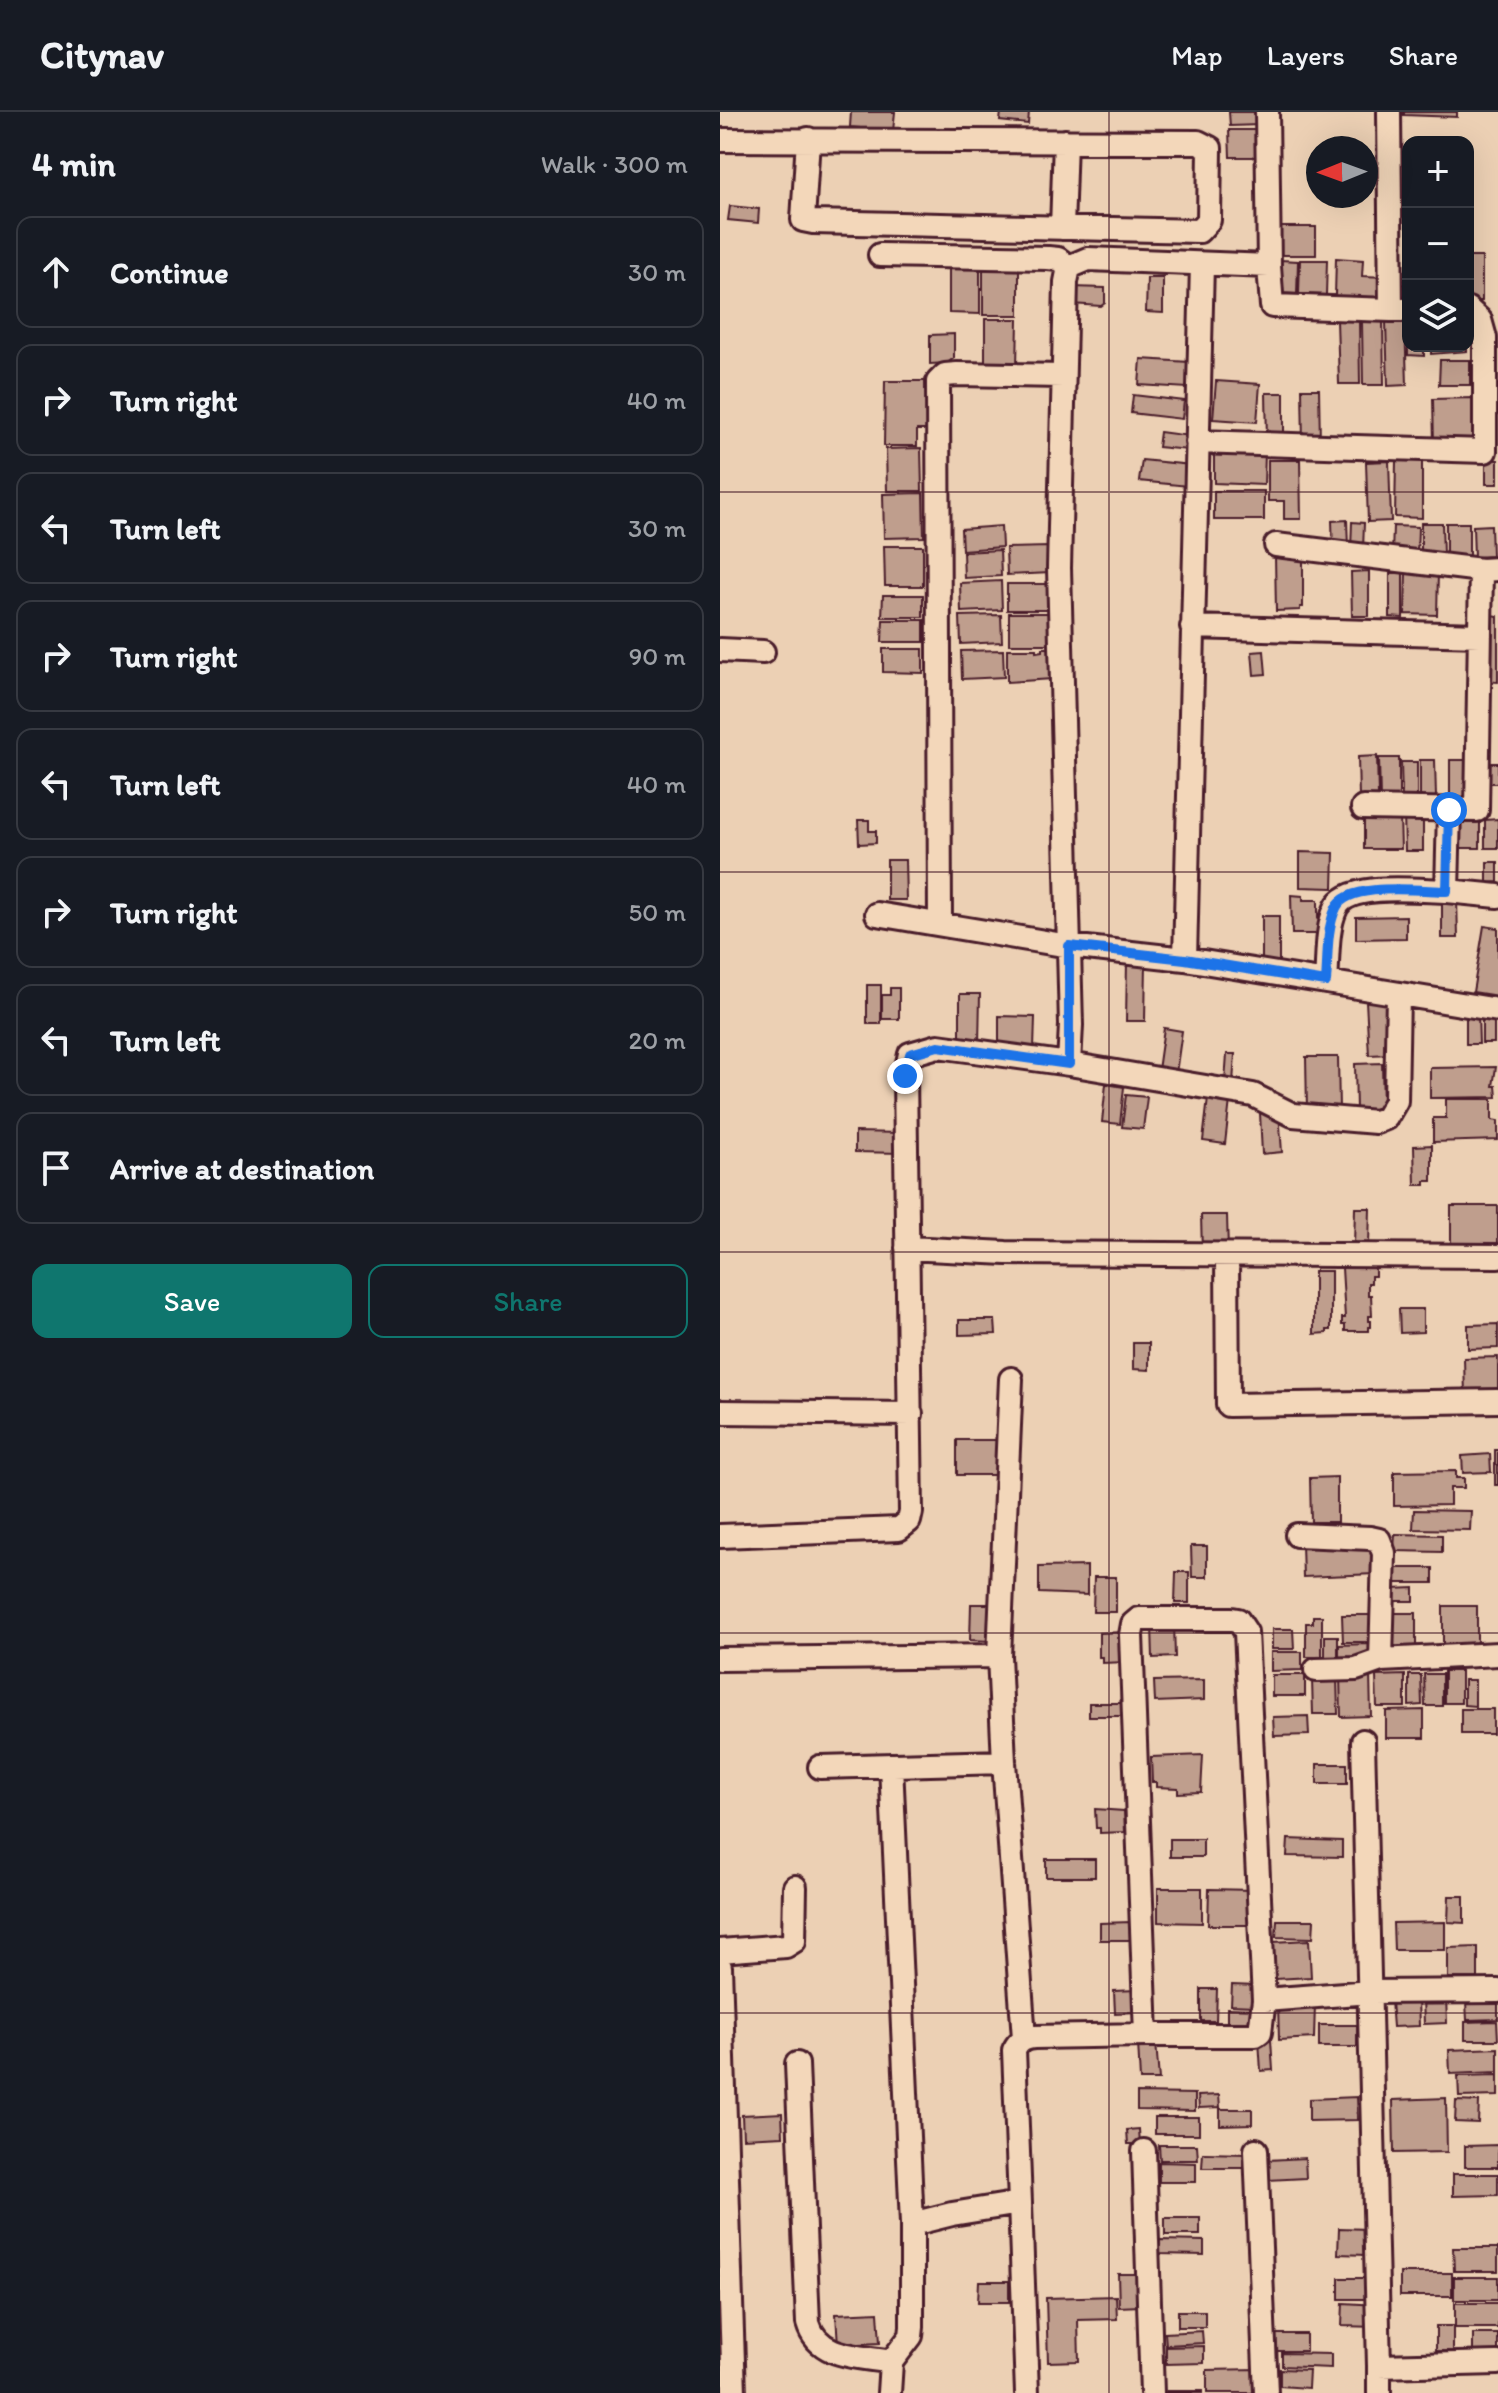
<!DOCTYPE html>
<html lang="en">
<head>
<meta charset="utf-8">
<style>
  :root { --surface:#171b24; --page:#242831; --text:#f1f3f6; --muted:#9ea1a6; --line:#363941; --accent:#0f766e }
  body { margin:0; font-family:Itim,sans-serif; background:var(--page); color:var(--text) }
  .controls { position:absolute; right:24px; top:24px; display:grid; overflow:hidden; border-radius:16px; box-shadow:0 8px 32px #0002 }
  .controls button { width:72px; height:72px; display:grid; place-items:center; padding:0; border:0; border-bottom:2px solid var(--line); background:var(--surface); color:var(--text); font:40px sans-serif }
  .compass { position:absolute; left:586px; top:24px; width:72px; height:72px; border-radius:50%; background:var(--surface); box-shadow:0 8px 32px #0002; rotate:269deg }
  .stop { position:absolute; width:24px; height:24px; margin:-18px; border:6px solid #1a73e8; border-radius:50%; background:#fff }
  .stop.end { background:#1a73e8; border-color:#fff; box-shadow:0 2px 8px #0008 }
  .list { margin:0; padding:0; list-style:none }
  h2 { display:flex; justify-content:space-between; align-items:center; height:104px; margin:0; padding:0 32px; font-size:34px }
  h2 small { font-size:26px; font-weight:400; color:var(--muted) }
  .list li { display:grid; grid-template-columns:52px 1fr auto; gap:24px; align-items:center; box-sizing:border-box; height:112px; margin:0 16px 16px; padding:0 16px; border:2px solid var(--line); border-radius:16px }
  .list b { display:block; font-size:30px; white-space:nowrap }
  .list em { font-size:26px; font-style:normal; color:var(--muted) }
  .actions { display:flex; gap:16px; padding:24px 32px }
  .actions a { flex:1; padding:18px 0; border:2px solid var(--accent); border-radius:16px; text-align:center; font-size:28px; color:var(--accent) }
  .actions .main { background:var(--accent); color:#fff }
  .icon { flex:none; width:44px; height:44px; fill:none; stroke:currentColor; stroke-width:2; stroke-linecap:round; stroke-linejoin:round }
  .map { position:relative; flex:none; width:778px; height:2281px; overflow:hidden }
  header { display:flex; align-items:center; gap:48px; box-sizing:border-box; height:112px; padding:0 40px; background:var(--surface); border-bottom:2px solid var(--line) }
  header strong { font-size:38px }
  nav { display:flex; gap:44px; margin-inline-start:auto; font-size:28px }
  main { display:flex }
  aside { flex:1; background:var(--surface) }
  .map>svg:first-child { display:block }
  .building { fill:#bf9e8d; stroke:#4a1f2b; stroke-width:2 }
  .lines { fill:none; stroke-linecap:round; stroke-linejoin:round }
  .minor-casing { stroke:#4a1f2b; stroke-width:28 }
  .minor { stroke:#f3d7ba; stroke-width:22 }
  .route { stroke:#1a73e8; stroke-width:10 }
  .grid { fill:none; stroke:#4a1f2b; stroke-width:2; stroke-opacity:0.55 }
</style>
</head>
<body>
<header>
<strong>Citynav</strong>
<nav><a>Map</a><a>Layers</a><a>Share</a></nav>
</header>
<main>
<aside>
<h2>4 min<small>Walk · 300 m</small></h2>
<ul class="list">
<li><svg class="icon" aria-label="ahead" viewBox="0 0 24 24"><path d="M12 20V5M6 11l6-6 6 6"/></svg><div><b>Continue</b></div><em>30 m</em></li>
<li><svg class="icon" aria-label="right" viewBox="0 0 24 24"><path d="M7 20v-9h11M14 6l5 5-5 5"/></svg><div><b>Turn right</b></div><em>40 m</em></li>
<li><svg class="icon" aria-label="left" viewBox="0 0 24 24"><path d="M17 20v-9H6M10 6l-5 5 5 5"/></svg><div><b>Turn left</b></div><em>30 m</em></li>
<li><svg class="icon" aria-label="right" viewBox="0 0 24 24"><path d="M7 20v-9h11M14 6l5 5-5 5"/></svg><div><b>Turn right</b></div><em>90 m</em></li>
<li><svg class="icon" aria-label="left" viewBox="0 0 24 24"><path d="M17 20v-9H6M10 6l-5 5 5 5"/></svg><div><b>Turn left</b></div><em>40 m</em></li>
<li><svg class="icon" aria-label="right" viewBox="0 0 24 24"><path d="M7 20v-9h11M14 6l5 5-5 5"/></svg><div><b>Turn right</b></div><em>50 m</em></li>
<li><svg class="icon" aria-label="left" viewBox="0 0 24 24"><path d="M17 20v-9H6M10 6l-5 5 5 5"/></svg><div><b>Turn left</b></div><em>20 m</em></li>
<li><svg class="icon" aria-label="arrive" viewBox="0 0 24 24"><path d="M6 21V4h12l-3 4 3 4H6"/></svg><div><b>Arrive at destination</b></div></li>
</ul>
<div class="actions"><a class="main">Save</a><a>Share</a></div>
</aside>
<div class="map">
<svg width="778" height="2281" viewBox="0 0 778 2281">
  <rect width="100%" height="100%" fill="#ecd0b4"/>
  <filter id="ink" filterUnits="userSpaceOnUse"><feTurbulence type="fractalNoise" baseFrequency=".0125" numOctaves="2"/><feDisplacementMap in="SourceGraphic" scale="16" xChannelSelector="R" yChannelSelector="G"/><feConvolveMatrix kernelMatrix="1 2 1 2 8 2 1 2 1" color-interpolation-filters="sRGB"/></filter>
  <g filter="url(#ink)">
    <path class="building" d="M131,0H175L173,19L130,15Z
      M281,0H309L308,12L280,9Z
      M509,0H538L539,13L510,14Z
      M684,0H737V5L684,3Z
      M509,18H544V45H510Z
      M10,94L39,97L38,111L8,108Z
      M561,115H596V143H561Z
      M748,145H762V189H748Z
      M616,146L643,148L642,164L667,165L666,187L615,184Z
      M560,148L578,149L577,182L558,181Z
      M580,148H607L606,183L579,182Z
      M229,149H260V202L229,201Z
      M263,151H299V203H263Z
      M427,166H443V201L426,200Z
      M352,175L385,176V191L381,194L352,192Z
      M265,207H298L297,255L265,254Z
      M617,208H639L640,272H619Z
      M685,209L687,273L668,274L666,210Z
      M642,210H663L664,273H643Z
      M234,222V246L227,251L210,252V223Z
      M688,234H704V244L688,243Z
      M711,234H747V239L711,242Z
      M421,247L469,250L468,276L419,273Z
      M720,248H750V273H719Z
      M165,269H213V318H197V334H164Z
      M496,269L540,272L537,310L493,307Z
      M582,277H599L600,330H583Z
      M546,281H564V327L547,328Z
      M413,283L464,289L462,307L411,301Z
      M752,286V331L714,332L713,287Z
      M440,320L470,324L468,338L438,335Z
      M201,336L202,379H167L166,337Z
      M494,339L545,340L544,373L494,371Z
      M422,348L471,353L468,374L419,369Z
      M548,348H580L581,407H564V389H548Z
      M766,348H778V372H766Z
      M669,349L671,409L648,410L646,350Z
      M676,349H702V406L675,405Z
      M494,379H544V408H494Z
      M203,381L204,425L164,426L163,382Z
      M627,408L628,436L613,437L612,409Z
      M632,410L644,411L643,438H631Z
      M701,411H722L723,443L701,444Z
      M726,411H749V445H726Z
      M771,413L772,444L754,445L753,414Z
      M281,414L282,435L242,438L241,417Z
      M673,414L698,415L697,444L672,443Z
      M164,434H203V474H165Z
      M329,435L331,461L287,463L286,436Z
      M280,438L281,464L244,466L243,440Z
      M555,444H583V495H580V498L556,499Z
      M649,459V504H632L631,460Z
      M686,459L718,460L717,503L685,502Z
      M670,461H683V506L670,505Z
      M281,469L282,498L241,500L240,471Z
      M287,472H332V498H287Z
      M163,483H203V505H162Z
      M289,501H334V532H289Z
      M281,503L282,530L241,532L240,504Z
      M771,503L778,504V570L766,569Z
      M163,508H204V530H162Z
      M323,536H332V567L287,570V537H316V540L323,539Z
      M163,537H203V561L163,560Z
      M283,538L284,565L242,567L241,539Z
      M544,539L546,562L534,563L532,540Z
      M657,644L658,684L639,685L638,645Z
      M659,646H679V687H660Z
      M700,648H715L716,685L700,686Z
      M730,648H748V691H730Z
      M681,650H697V688H682Z
      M764,651H778V671H764Z
      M684,701H703V739H685Z
      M644,704H680L681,737H644Z
      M732,705H760V736H732Z
      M778,707V736H765V708Z
      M138,708H149V719H156V731L139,732Z
      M580,740L614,741L613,776L580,775Z
      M167,748H185L186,788H167Z
      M767,750H778V770L767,771Z
      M571,783L583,784V788H598V805H603L604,822H572Z
      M722,786H737L738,826H722Z
      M542,804H559V851H542Z
      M686,804V826L636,827V805Z
      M764,814L778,816V884L753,880Z
      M407,849L426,850L425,909H406Z
      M147,873H161V912H147Z
      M170,876H179V907H162V883H170Z
      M240,882H260L259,933H240Z
      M646,889H668L671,942L649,943Z
      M746,901H758L759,932H746Z
      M762,902H774V931H762Z
      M279,904L315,905L314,938L279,937Z
      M444,916L462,919L456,961L438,958Z
      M507,942H515L513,971L505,970Z
      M586,945H618L619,997L587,998Z
      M662,951L663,997L636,998L635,952Z
      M776,955L773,974H776L777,985L710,986V956Z
      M386,972L404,975L400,1012L382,1010Z
      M406,983L427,985L423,1017L402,1015Z
      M488,986L510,988L505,1032L483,1029Z
      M726,987H772V1008L778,1009V1028L713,1030V1006H726Z
      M559,1000L562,1040L542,1042L540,1001Z
      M135,1020L181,1021V1041L135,1040Z
      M712,1033V1069H705V1073H695L694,1034Z
      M731,1094H778V1136L731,1137Z
      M635,1096H650L649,1134H634Z
      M481,1103H507L508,1139L482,1140Z
      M622,1156H655V1164H651V1171H648V1183H651L652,1204H649V1209H651V1215H649V1219H625V1213H622V1206H625Z
      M594,1159H611V1218H607V1221L594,1222Z
      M679,1197H703V1220L680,1221Z
      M239,1208H275L276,1222L239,1223Z
      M778,1212V1236L748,1237V1213Z
      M413,1231H429V1258L413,1257Z
      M778,1245V1283L745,1284L744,1246Z
      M237,1328H277V1363H237Z
      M775,1338H778V1373H775Z
      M770,1342L771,1360L743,1361L742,1344Z
      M736,1359V1366H744V1376H730V1393L674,1394V1360Z
      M617,1365V1410H591L590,1366Z
      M694,1398L751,1399L750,1418L693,1417Z
      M675,1422L722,1423V1440L674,1439Z
      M654,1430L655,1462L583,1465L582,1432Z
      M471,1434H487V1465H472Z
      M367,1454V1483L319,1481V1455Z
      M676,1456H713V1471H676Z
      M456,1460H469V1491H455Z
      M374,1465H396V1500H373Z
      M694,1476V1489H672V1477Z
      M251,1492H272L271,1529L250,1528Z
      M723,1494H757V1533L723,1535Z
      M669,1501H696V1543H669Z
      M622,1503H651V1530H623Z
      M593,1504H602V1545H586V1511H593Z
      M454,1511L455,1545L433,1546L432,1512Z
      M552,1517H573L574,1537H552Z
      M406,1520L407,1550L382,1551V1545H379V1521Z
      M605,1524H618V1545H605Z
      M649,1532L650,1544L619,1545V1533Z
      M551,1540H582V1558L551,1559Z
      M724,1559H741V1591H724Z
      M620,1562H650L651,1604L621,1605Z
      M704,1562H722V1594H705Z
      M552,1563H585V1584H552Z
      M685,1563V1595H657L656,1564Z
      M689,1563H701L702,1593L689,1594Z
      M617,1566L618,1602H593L592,1567Z
      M484,1568V1588L435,1590L434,1569Z
      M744,1568H755V1594L744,1593Z
      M369,1591H410V1604H369Z
      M741,1597H773V1622H741Z
      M704,1598V1626H666V1599Z
      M588,1604L589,1623L554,1624L553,1605Z
      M483,1643L481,1680L458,1681V1676L436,1675V1670H432L431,1645Z
      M597,1652H627V1672H597Z
      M375,1697L404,1699L405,1720L380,1721V1716H376Z
      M450,1727H483V1745H450Z
      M568,1727L622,1729V1745L567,1744Z
      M326,1747H375V1765H326Z
      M438,1776H482V1811L438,1810Z
      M489,1777L533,1778L532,1813H488Z
      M729,1784H744V1811L728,1810Z
      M557,1808H594L593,1826L556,1825Z
      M411,1810V1828H380V1811Z
      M725,1810V1838H674L673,1811Z
      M589,1828L591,1865L555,1867L553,1830Z
      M758,1835V1866H728V1836Z
      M512,1873L536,1874L535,1894L511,1893Z
      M481,1877H497L496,1909H481Z
      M417,1878L418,1900L395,1901L394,1879Z
      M726,1884L727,1911L704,1912L703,1885Z
      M698,1888L699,1914L673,1915L671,1889Z
      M778,1888V1907L747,1908L746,1890Z
      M558,1891L595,1892L594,1926L559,1928Z
      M507,1896L535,1897L534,1917L507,1916Z
      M777,1909L778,1928H745V1910Z
      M599,1913H637V1935H599Z
      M539,1928H551L553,1958L541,1959Z
      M436,1930L439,1968H420L418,1931Z
      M778,1936V1960L730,1962L729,1938Z
      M778,1963V1984L739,1985L738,1964Z
      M417,1981L475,1982V1999L417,1998Z
      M499,1983L500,1995L479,1996L478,1984Z
      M637,1985L638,2008L589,2009V1987Z
      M726,1986L727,2040L674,2041L673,1988Z
      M736,1989L759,1990L758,2011L735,2010Z
      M500,1997H532V2012L500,2013Z
      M62,2001L63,2024L23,2026L22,2003Z
      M435,2005H479V2022H435Z
      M419,2017L420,2032H408L407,2018Z
      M439,2033H477L478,2048H440Z
      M778,2033V2055H745V2034Z
      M483,2041L529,2042V2056H482Z
      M585,2046L586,2066L548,2068V2048Z
      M439,2050L476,2051V2070H439Z
      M733,2062H778V2083L733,2084Z
      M445,2106H480V2123H445Z
      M619,2116L648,2117L647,2143L618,2142Z
      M440,2128L484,2129V2143L440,2142Z
      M733,2136H778V2159H734Z
      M680,2161H732V2184H680Z
      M398,2162H419L420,2194L399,2195Z
      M734,2165H778V2188H734Z
      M619,2166H656V2187H619Z
      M259,2169H289V2190H258Z
      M396,2184L397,2207L358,2208L359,2249L328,2250L326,2186Z
      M623,2191L658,2193L656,2215L622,2214Z
      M735,2191H778V2216H735Z
      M458,2199H485V2215H458Z
      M158,2200L160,2231L118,2233L116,2202Z
      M716,2214H733V2239H716Z
      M482,2219L483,2231L446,2233L445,2221Z
      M556,2222H586V2239H556Z
      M753,2222H778V2242H753Z
      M484,2234V2251L446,2252V2235Z
      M562,2241L611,2242V2256L562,2254Z
      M537,2257L538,2281H487V2258Z
      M560,2257L589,2258L588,2276L560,2274Z
      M447,2279H482V2281H447Z"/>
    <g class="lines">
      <defs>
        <path id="minor" d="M669,0L671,198H688
          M0,28L478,30L490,36L489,108L479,119L93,110L83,108L88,27
          M342,116L345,29
          M160,143L328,146L338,147L349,155
          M549,154L552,194L671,198
          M477,330L765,339V226L760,208L748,197
          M556,433L761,458
          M472,515L760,523
          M0,538L43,540
          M643,696L757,698L761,458L778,457
          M729,698L727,779L778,784
          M157,802L349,834L465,847L778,898
          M220,812L218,270L225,263L237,262L343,264
          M465,847L482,152
          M606,870C608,847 606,817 616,796C628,769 701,779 727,779
          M349,952L533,983L573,1003L656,1010L666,1006L676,989L678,882
          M187,1136L286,1141L778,1144
          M507,1144L508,1293L778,1289
          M291,1267L279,1544L284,1650L304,1926
          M0,1300L191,1302
          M577,1423L650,1426L659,1428L664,1441L661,1548L778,1542
          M0,1424L179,1417L189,1409L191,1400L185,964L190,942L218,934L349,952L351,913L339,456L346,170L349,155L368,147L549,154L547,0
          M419,1507H512L518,1508L526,1520L544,1888L540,1920L536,1923H426L411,1523L413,1512Z
          M0,1547L279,1544
          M596,1558L636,1557L661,1548
          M643,1629L659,2254L778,2251
          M171,1653L192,2112
          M100,1655L284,1650
          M0,1839L66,1834L74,1829L75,1775
          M0,1855L14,2281
          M544,1888L651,1880L778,1879
          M77,1952L88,2211C98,2247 140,2244 171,2250
          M536,2038L546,2281
          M424,2039L432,2281
          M300,2091L307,2281
          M659,2254V2281
          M169,2281L171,2250L191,2224L192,2215V2112L232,2102L300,2091L294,1938C299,1929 303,1926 314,1925L426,1923"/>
      </defs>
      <use href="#minor" class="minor-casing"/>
      <use href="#minor" class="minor"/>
    </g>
  </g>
  <g class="lines" filter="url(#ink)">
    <path class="route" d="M185,964L190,942L218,934L349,952V834L465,847L606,870C608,847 606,817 616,796C628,769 701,779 727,779L729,698"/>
  </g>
  <path class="grid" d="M389,0V2281M0,380H778M0,760H778M0,1140H778M0,1521H778M0,1901H778"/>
</svg>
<div class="controls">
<button>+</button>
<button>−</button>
<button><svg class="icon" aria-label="layers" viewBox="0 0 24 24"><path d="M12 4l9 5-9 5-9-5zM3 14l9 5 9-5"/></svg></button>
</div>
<svg class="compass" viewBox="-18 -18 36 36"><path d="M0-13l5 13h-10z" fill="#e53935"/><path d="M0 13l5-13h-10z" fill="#9ea1a6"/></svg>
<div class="stop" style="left:729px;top:698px"></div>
<div class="stop end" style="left:185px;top:964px"></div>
</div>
</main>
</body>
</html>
